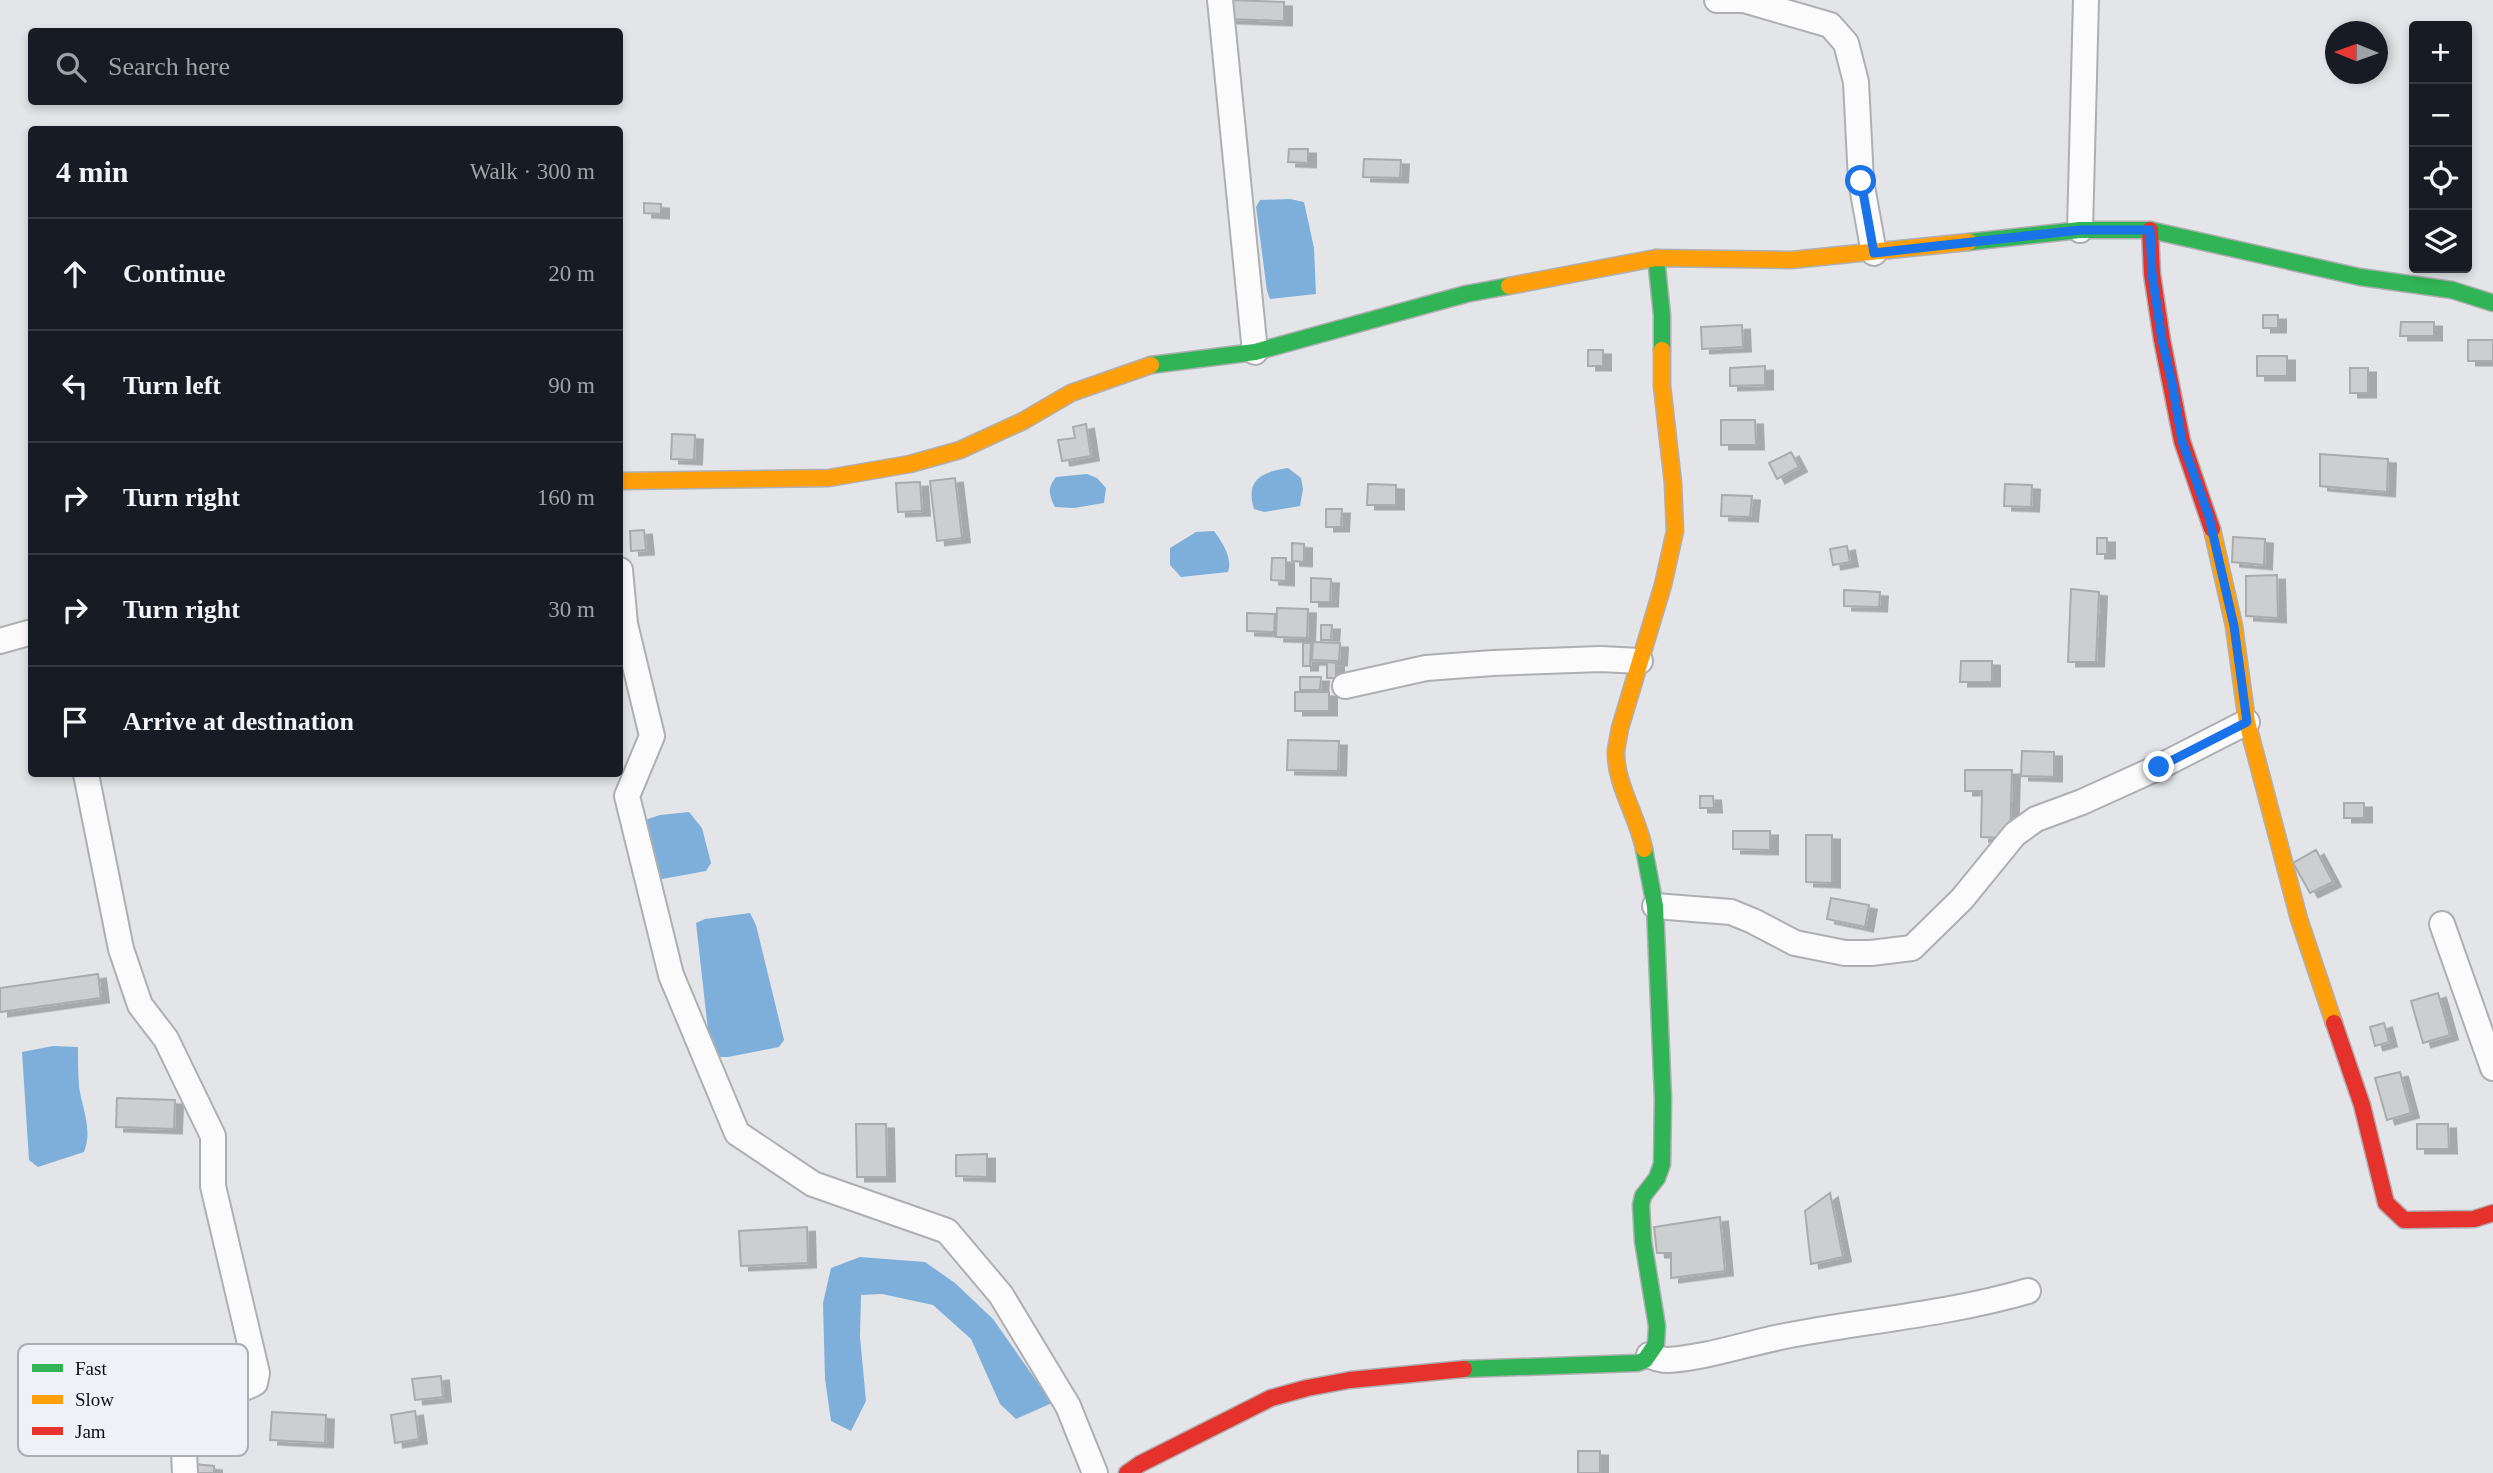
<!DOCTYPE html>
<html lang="en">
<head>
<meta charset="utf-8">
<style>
  :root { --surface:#171b24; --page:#242831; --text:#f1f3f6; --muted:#9ea1a6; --line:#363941 }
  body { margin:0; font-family:"Times New Roman",serif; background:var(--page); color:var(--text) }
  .controls { position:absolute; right:21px; top:21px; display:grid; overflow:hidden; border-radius:7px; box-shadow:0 4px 10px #0003 }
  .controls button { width:63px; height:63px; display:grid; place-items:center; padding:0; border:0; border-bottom:2px solid var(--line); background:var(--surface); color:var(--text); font:35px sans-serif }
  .compass { position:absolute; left:2325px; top:21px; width:63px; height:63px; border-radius:50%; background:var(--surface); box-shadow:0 4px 10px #0003; rotate:271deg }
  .stop { position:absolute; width:21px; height:21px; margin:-16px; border:5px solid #1a73e8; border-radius:50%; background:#fff }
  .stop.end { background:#1a73e8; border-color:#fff; box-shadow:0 2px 7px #0008 }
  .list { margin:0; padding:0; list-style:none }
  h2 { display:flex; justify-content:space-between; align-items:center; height:91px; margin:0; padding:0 28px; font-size:30px }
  h2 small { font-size:23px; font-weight:400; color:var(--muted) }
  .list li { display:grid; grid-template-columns:46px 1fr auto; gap:21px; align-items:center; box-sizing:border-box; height:112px; padding:0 28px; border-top:2px solid var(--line) }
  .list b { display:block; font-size:26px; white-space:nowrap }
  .list em { font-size:23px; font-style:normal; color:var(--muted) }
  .icon { flex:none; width:38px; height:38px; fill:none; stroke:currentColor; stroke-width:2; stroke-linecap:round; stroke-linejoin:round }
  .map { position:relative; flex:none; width:2493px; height:1473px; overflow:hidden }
  .search { position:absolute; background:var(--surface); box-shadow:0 4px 10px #0003; left:28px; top:28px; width:595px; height:77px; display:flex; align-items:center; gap:18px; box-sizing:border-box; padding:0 24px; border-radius:7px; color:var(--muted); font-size:26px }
  .panel { position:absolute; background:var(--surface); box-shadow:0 4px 10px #0003; left:28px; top:126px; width:595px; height:651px; border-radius:7px }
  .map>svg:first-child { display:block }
  .water { fill:#7eafdb }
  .building { fill:#cdced0; stroke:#ababae; stroke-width:2; filter:url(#shadow) }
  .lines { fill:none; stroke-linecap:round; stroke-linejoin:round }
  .street-casing { stroke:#afafb2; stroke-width:28 }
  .fast-casing { stroke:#afafb2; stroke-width:19 }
  .slow-casing { stroke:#afafb2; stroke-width:19 }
  .jam-casing { stroke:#afafb2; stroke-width:19 }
  .street { stroke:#fbfbfc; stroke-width:24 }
  .fast { stroke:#30b455; stroke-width:16 }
  .slow { stroke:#ff9f0a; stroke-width:16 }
  .jam { stroke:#e5322d; stroke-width:16 }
  .route { stroke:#1a73e8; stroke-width:9 }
  .key { fill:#eff1f8; stroke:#acaeb3; stroke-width:2 }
  .key-label { font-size:19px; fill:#0f1012 }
</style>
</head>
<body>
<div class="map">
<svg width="2493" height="1473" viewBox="0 0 2493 1473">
  <defs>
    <filter id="shadow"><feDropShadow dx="8" dy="4.5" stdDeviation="0" flood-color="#0004"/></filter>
  </defs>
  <rect width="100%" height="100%" fill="#e4e5e8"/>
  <path class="water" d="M1290,199L1304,202L1314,248L1316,294L1270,299L1267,291L1256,207L1260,200Z
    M1288,468L1301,478L1303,489L1300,506L1264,512L1254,509C1245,479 1262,472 1288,468Z
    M1087,474L1097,478L1106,488L1104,503L1074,508L1055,507C1049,495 1047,488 1056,477Z
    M1214,531C1222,542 1233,558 1228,572L1181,577L1170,565V548L1196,532Z
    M689,812L702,828L711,863L706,871L651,881L642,821L660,815Z
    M750,913L756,925L784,1040L779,1047L728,1057H711L696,923L705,919Z
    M53,1046L78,1047C78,1060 78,1073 79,1086C82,1109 93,1129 84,1152L38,1167L29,1160L22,1052Z
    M860,1257L925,1262L955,1283L993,1319L1052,1403L1016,1419L1000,1404L971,1339L933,1305L882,1294L861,1295L860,1337L866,1401L851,1431L831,1421L825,1379L823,1303L831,1268Z"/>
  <path class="building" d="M1229,0L1284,2V21L1229,19Z
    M1289,149H1308V163L1288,162Z
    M1364,159L1401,160L1400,178L1363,177Z
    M644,203L661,204V214L644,213Z
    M2263,315H2278V328H2263Z
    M2401,322H2434V336H2400Z
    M1742,325L1743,347L1702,349L1701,327Z
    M2468,340H2493V361H2468Z
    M1588,350H1603V366H1588Z
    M2257,356H2287V376H2257Z
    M1765,366V385L1730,386V368Z
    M2350,368H2368V393H2350Z
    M1721,420H1755L1756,445H1721Z
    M1086,424L1091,456L1062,461L1058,440L1075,438L1073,427Z
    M672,434L695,435L694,460L671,459Z
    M1791,452L1799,467L1777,479L1769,463Z
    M2320,454L2388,459L2387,492L2320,486Z
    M955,478L962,538L937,541L930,481Z
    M920,482L922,511L898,512L896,483Z
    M1368,484L1396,485V505H1367Z
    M2005,484L2032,485L2031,507L2004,506Z
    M1722,495L1752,496L1750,517L1721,516Z
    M1326,509H1342L1341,527H1326Z
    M644,530L646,550L631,551L630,531Z
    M2233,537L2265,539L2264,565L2232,562Z
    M2097,538H2107V554H2097Z
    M1292,543L1304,544V562L1292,561Z
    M1847,546L1850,562L1833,565L1830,549Z
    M1272,558H1286V581L1271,580Z
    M2277,575L2278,618L2246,616V576Z
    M1311,578L1331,579L1330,602H1311Z
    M2071,589L2099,592L2096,662H2068Z
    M1844,590L1880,592L1879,607L1844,606Z
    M1277,608L1308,609L1307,638L1276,637Z
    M1247,613L1275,614L1274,632L1247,631Z
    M1321,625H1332L1331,640H1321Z
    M1313,642L1340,643L1339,661L1312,660Z
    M1303,643H1311L1310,666H1303Z
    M1961,661H1992V682H1960Z
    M1327,662L1336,663V678H1327Z
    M1300,677H1321L1320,690H1300Z
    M1295,692H1329V711H1295Z
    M1288,740L1339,741L1338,771L1287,770Z
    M2022,751L2054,752V777L2021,776Z
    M1965,770H2012L2010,838L1981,837L1982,791H1965Z
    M1700,796H1713L1714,808H1700Z
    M2344,803H2364V818H2344Z
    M1733,831H1770V850L1733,849Z
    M1806,835H1832V883L1806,882Z
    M2316,850L2333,882L2310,893L2293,863Z
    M1831,898L1869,905L1865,927L1827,919Z
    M98,974L101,998L0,1012V988Z
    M2438,993L2450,1035L2423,1043L2411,1001Z
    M2384,1023L2389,1042L2375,1046L2370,1027Z
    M2400,1072L2411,1113L2387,1120L2375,1078Z
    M117,1098L175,1100L174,1129L116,1127Z
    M856,1124H886L887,1177H857Z
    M2417,1124H2448L2449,1149H2417Z
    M987,1154V1177L956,1176V1155Z
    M1830,1193L1843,1257L1811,1264L1805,1211Z
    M1720,1217L1725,1271L1671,1278V1253H1657L1654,1227Z
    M807,1227L808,1263L741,1266L739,1231Z
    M441,1376L443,1397L415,1400L412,1379Z
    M415,1411L419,1439L395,1443L391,1415Z
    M272,1412L326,1415L325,1443L270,1440Z
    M1578,1451H1600V1473H1578Z
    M194,1464L214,1466V1473H193Z"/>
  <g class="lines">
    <defs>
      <path id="street" d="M1220,0L1255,352
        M1717,0H1744L1830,25L1846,43L1856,82L1861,181L1874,253
        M2080,230L2086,0
        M620,570L625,624L652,736L627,796L671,975L737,1133L813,1184L947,1231L1001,1295L1068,1406L1095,1473
        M0,641L32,632
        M1345,686L1426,668L1493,663L1601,659L1640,661
        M86,774L121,949L140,1005L166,1039L213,1136V1186L257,1373L255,1383C240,1392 223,1391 206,1397C179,1406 184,1450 185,1473
        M1655,906L1731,912L1753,921L1795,943L1845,953H1871L1912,948L1962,899L2015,834L2036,819L2082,802L2159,767L2247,722
        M2442,924L2493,1068
        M1649,1355C1656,1359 1661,1360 1669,1360C1712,1357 1753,1341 1796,1334C1873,1320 1952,1313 2028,1291"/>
      <path id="fast" d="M1969,242L2080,230H2150L2360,277L2452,290L2493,303
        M1656,258L1662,315V350
        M1151,365L1255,352L1466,294L1509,286
        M1464,1369L1637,1363L1645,1360L1656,1344L1657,1326L1643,1241L1641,1205L1643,1196L1657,1178L1662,1164L1663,1099L1655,906L1644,849"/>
      <path id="slow" d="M1509,286L1656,258L1791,260L1969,242
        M620,481L829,478L910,464L960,450L1023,421L1071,393L1151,365
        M2212,529L2234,626L2247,722L2299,919L2334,1023
        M1644,849C1638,817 1615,784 1616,751C1617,743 1619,735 1620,728L1663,585L1675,531L1673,483L1662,386V350"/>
      <path id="jam" d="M2150,230L2152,274L2162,340L2182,441L2212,529
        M2334,1023L2362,1105L2386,1203L2404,1220L2474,1219L2493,1213
        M1127,1473L1140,1464L1271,1398L1307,1388L1350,1380L1464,1369"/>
    </defs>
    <use href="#street" class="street-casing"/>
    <use href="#fast" class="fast-casing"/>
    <use href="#slow" class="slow-casing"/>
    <use href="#jam" class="jam-casing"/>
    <use href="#street" class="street"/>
    <use href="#fast" class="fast"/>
    <use href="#slow" class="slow"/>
    <use href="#jam" class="jam"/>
  </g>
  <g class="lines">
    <path class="route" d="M1861,181L1874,253L2080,230H2150L2152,274L2162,340L2172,383L2182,441L2209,517L2234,626L2247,722L2159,767"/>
  </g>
  <rect x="18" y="1344" width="230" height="112" rx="10" class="key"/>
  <rect x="32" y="1364" width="31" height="8" fill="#30b455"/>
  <rect x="32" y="1395" width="31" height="9" fill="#ff9f0a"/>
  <rect x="32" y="1427" width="31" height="8" fill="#e5322d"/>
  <g class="key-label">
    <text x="75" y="1375">Fast</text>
    <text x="75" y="1406">Slow</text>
    <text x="75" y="1438">Jam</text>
  </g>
</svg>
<div class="controls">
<button>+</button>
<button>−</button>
<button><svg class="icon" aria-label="locate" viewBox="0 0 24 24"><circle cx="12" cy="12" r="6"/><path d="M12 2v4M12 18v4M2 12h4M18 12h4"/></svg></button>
<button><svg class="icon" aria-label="layers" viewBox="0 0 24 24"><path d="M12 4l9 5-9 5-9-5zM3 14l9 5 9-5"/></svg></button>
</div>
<svg class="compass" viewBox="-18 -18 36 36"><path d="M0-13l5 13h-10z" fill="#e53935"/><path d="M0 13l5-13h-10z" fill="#9ea1a6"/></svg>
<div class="stop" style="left:1861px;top:181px"></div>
<div class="stop end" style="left:2159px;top:767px"></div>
<div class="search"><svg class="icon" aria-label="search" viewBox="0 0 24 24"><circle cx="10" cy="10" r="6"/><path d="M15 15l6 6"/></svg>Search here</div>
<section class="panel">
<h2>4 min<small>Walk · 300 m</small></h2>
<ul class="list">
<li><svg class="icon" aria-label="ahead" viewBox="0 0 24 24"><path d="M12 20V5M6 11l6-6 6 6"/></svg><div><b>Continue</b></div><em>20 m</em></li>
<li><svg class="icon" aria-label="left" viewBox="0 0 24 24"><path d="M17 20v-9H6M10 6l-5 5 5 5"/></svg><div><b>Turn left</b></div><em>90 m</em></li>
<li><svg class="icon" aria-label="right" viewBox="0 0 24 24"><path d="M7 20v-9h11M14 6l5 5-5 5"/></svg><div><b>Turn right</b></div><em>160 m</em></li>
<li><svg class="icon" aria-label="right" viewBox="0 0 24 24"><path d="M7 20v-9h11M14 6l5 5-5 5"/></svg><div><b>Turn right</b></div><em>30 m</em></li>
<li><svg class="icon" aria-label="arrive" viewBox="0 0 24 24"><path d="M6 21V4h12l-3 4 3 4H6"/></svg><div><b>Arrive at destination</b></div></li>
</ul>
</section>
</div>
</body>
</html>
